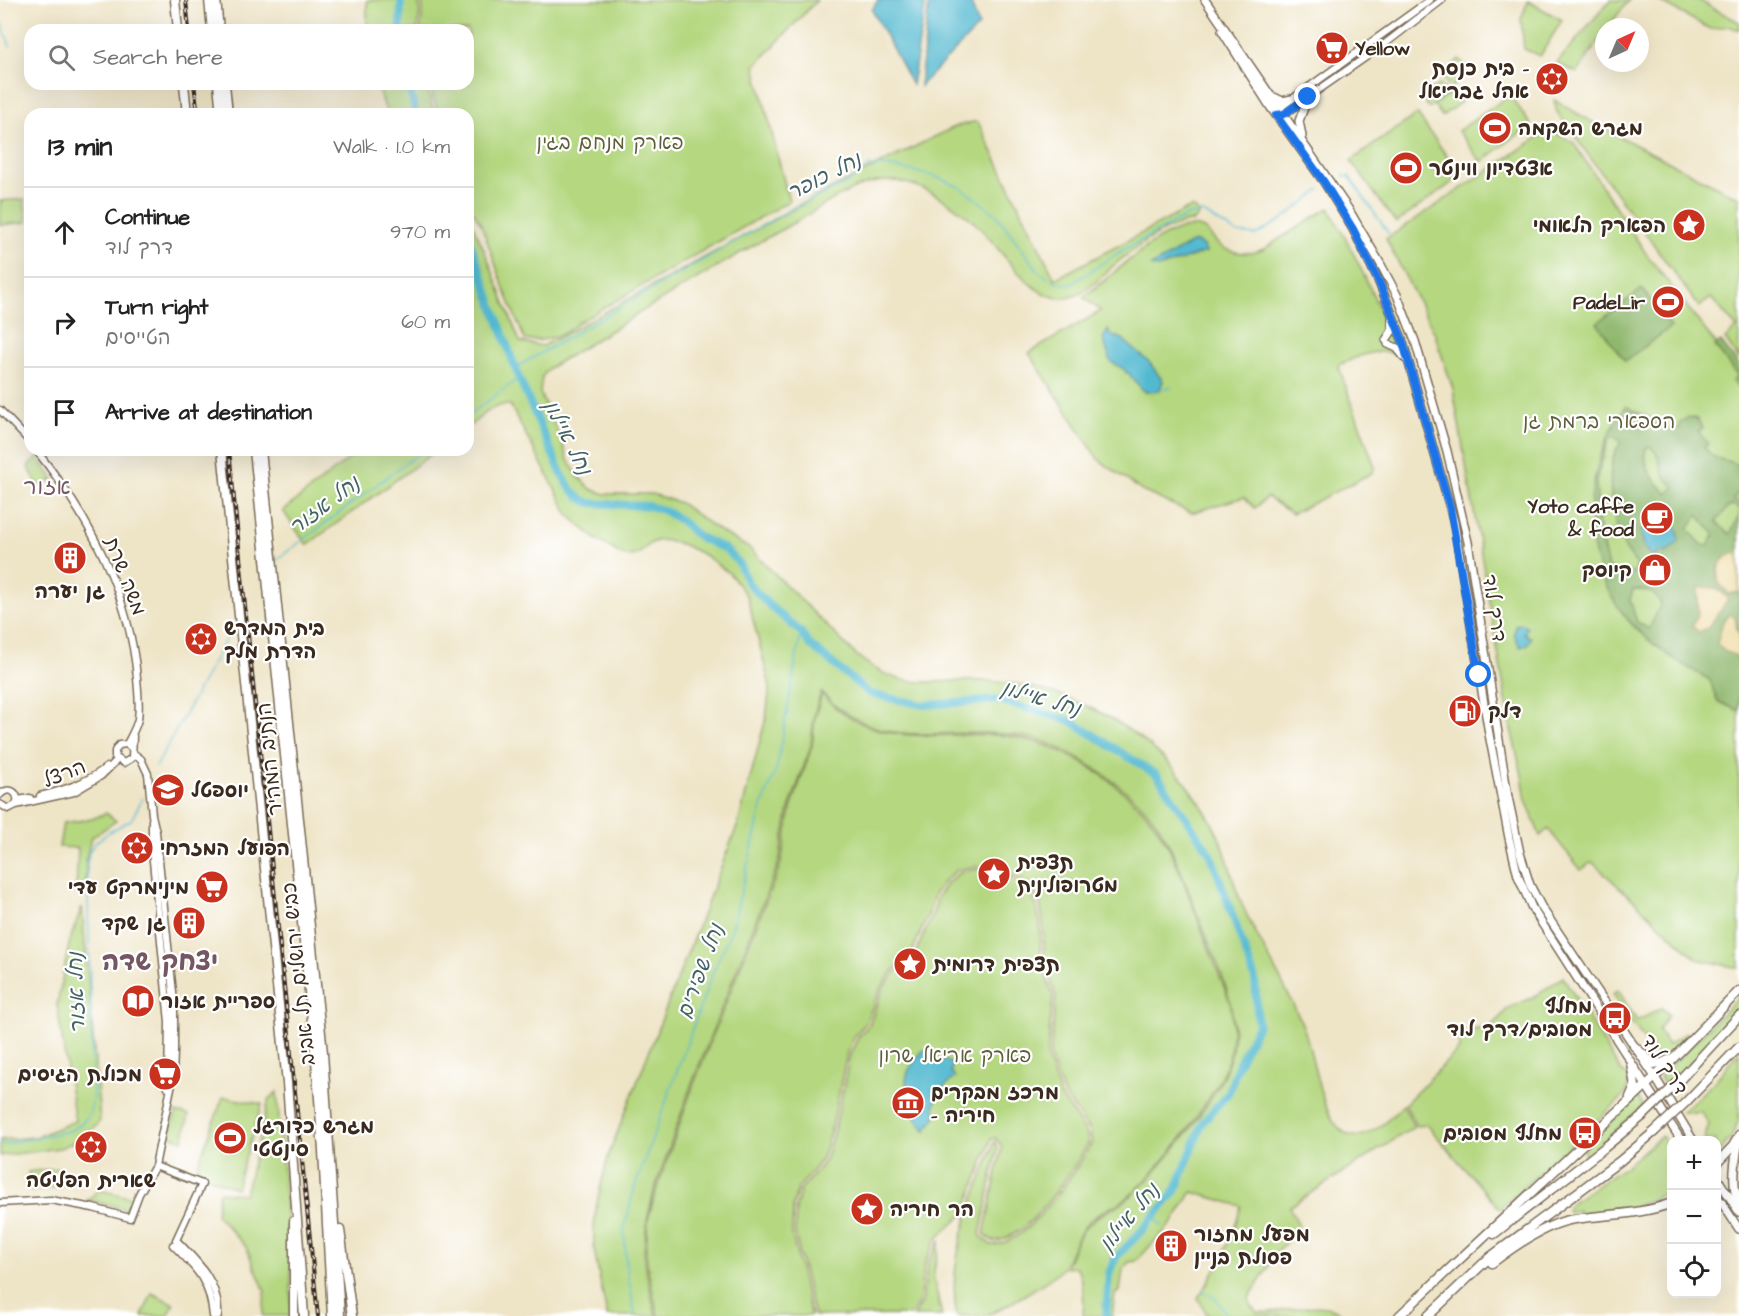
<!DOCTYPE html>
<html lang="en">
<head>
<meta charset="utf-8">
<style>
  :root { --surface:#fff; --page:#f6f6f6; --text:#222; --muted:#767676; --line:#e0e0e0 }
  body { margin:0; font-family:"Architects Daughter","Playpen Sans Hebrew",sans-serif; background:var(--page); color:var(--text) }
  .controls { position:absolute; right:18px; bottom:18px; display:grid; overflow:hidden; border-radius:12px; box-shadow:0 6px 24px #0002 }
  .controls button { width:54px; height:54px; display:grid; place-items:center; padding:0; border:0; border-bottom:2px solid var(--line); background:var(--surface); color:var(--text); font:30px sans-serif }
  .compass { position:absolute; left:1595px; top:18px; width:54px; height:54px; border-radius:50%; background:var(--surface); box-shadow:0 6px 24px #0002; rotate:44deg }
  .stop { position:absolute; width:18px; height:18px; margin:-14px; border:4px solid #1a73e8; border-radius:50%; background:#fff }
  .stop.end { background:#1a73e8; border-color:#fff; box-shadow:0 2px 6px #0008 }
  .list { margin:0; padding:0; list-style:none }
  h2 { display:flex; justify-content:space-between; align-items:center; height:78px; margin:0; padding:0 24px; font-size:26px }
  h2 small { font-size:20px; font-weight:400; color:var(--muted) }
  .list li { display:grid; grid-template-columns:39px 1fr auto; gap:18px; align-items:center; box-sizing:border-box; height:90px; padding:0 24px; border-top:2px solid var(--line) }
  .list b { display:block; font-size:22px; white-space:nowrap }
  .list p { margin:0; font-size:20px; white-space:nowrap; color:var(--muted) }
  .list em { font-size:20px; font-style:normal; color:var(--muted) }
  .icon { flex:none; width:33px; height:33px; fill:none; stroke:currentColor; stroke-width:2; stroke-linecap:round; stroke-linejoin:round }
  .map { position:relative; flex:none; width:1739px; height:1316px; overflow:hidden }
  .search { position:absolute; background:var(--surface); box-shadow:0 6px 24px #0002; left:24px; top:24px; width:450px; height:66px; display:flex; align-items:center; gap:15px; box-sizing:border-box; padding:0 21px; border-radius:18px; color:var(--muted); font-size:22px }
  .panel { position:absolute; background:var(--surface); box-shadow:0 6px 24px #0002; left:24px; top:108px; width:450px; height:348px; border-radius:18px }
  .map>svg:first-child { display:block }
  .green { fill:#b4d77f; stroke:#78804e; stroke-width:1.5 }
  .forest { fill:#8fb86e; stroke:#657146; stroke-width:1.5; fill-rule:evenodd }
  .sand { fill:#eeda9e; stroke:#94825e; stroke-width:1.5 }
  .water { fill:#52b9d0; stroke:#467277; stroke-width:1.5 }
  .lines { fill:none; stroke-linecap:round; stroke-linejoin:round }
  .stream { stroke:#52b9d0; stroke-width:1.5 }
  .river { stroke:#52b9d0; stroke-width:8 }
  .secondary-casing { stroke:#7a6b59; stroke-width:9 }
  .primary-casing { stroke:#7a6b59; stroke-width:10 }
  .highway-casing { stroke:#7a6b59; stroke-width:11 }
  .secondary { stroke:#fff; stroke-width:6 }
  .primary { stroke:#fff; stroke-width:7 }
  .highway { stroke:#fff; stroke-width:8 }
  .rail-casing { stroke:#3b2a1e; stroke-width:4 }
  .rail { stroke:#fff; stroke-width:1.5; stroke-dasharray:4.5; stroke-linecap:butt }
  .highway-bridge-casing { stroke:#7a6b59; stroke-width:11; stroke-linecap:butt }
  .highway-bridge { stroke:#fff; stroke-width:8 }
  .route { stroke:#1a73e8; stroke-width:8 }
  .labels { text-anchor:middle; stroke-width:4.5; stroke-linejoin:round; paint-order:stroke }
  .poi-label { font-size:20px; font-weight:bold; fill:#3b2a1e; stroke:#fff; text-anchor:start }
  .park-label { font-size:20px; fill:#5f5e3b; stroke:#fff }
  .street-label { font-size:20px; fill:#3b2a1e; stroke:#fff }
  .water-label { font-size:21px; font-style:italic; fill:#446365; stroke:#fff }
  .quarter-label { font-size:22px; fill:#755763; stroke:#fff }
  .district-label { font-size:26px; font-weight:bold; fill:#755763; stroke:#fff }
</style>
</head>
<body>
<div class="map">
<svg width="1739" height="1316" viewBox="0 0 1739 1316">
  <rect width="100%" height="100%" fill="#fff"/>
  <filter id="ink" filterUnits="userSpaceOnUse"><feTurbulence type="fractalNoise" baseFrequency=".0167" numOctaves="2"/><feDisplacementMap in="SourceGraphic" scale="12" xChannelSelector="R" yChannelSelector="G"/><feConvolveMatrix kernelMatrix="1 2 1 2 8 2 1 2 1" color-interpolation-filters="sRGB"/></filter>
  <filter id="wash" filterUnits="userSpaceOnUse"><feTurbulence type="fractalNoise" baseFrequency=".008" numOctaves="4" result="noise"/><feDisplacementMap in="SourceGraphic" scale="24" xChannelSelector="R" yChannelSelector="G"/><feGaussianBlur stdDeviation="1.35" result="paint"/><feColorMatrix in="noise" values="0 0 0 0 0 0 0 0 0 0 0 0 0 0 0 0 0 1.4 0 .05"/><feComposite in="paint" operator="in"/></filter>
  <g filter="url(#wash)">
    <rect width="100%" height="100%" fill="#eee4c6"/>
    <path class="green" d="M367,0H418L420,11L417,30H367Z
      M421,0H817L755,66L789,201L579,322C562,336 548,342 525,340L505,291L481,224L468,203V114H438L430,84H468V30H420L423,10Z
      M1610,0H1629L1608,27H1604V33L1577,73L1557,63Z
      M1657,0H1698L1739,22V30L1729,26L1710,29Z
      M1528,1L1562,20L1540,56L1524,49L1521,19Z
      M1459,59L1469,70L1451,88L1441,77Z
      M377,84H426L434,114H387Z
      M1440,84L1448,94L1429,108L1421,97Z
      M1454,91L1461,102L1442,116L1434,105Z
      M1510,95L1531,125L1481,162L1458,131Z
      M1554,100L1599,126L1731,194L1739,196V359L1725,339L1737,328L1711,298L1699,307L1557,112Z
      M1417,114L1461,176L1396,223L1351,161Z
      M973,122H978L1055,279L1191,207L1196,210L1199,215L1194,221C1166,225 1141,244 1119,261C1103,274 1086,297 1064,298C1027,301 996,237 967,216C945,199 914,179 885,181C854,183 825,205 799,220C714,266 632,318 549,368L542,377L540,393L561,439L568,460L578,476L591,489L605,494H652L680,503L721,532L749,548L855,654C903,694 928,679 983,681C1064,684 1145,726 1192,791C1204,808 1216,828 1223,847C1231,866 1234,888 1243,907C1261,946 1285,984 1302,1024C1315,1053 1318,1119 1347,1134C1365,1144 1392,1117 1403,1105L1414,1127L1289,1207L1298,1223L1296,1230L1275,1256L1249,1298L1250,1305L1257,1312C1285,1315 1323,1295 1345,1316H1208L1198,1298C1217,1268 1232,1241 1241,1206L1192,1192L1173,1222L1136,1261L1129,1262L1123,1269L1120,1291L1115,1294L1112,1316H1083C1085,1299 1083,1282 1077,1267L1066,1268C1072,1251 1078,1233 1092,1221C1103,1211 1119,1207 1130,1197C1163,1166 1218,1101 1230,1058C1243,1011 1217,965 1201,923C1188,891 1178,857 1159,827C1139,794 1080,755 1044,742C1025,735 1001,733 981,733C925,732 888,744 837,707C831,703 827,697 821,692L814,716L811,746L789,809L779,862L691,1086L654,1191L647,1220L644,1250L646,1270L656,1316H607C603,1293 597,1270 594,1247C592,1215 601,1184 609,1154L738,824L766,718L770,686L747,596L730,574L706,556L684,545L670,541L659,540L651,543L637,555L628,556L622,555L593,537L569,515L510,405C495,402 480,418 468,427V367L472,363L468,352V216L483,247L520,342L543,346L817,196L954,127Z
      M1549,130L1573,142L1647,255L1739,374V968L1697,959L1592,862L1581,870L1548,829L1540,836L1526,800L1522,775L1511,729L1453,389L1434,332L1386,239Z
      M24,199L27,222L0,225V201Z
      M1329,208C1357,257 1380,307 1400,359C1385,342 1356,358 1338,365L1375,467L1372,473L1292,514L1267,497L1255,508L1244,497L1191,513L1142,491L1098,459L1029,353L1101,311L1083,297C1112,277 1156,231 1190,227C1205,224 1210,236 1219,245C1230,253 1246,255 1259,251C1266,249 1273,243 1279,239C1296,229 1312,218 1329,208Z
      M360,450H437L307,545L283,511Z
      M38,458L54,479L39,487L28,466Z
      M822,694C827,699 831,704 836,708C897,754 952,726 1019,738C1063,746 1109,776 1141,808C1172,839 1184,885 1200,925C1207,944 1215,963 1222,982C1225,990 1229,998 1231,1006C1233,1021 1233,1042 1229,1057C1218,1095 1159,1171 1128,1197C1116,1206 1100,1211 1089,1221C1076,1235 1073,1250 1064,1266C1059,1276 995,1314 983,1316C975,1316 966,1316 957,1316C945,1259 976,1194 995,1141L998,1147L980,1235L991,1245C1030,1244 1073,1174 1092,1143L1090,1131L1063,1093L1050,1057L1056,996L1045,962L1043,921L1040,904L1028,884L1011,874L978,866L957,870L945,880L934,895L930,910L909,959L896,967L881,987L866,1023L856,1034L847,1052L834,1119L822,1159L798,1188L793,1206L792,1234L811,1316H658L648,1270L646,1250L648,1220L656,1191L693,1086L781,863L791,809L812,746L815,716Z
      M106,813L116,821L91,838L86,860V894L76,893L78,848L59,847L63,823L92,819Z
      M977,869L1010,877L1026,886L1036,905L1040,922L1041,962L1053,996L1047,1057L1060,1095L1086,1132L1089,1143C1071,1171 1028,1241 993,1241L984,1234L1002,1147L996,1138H992L964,1214L937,1238L925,1263L919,1302L911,1315L814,1316L795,1234L796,1207L801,1189L825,1161L837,1120L850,1054L859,1036L869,1025L883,988L898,969L912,961L934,911L938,896L947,883L959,873Z
      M82,907L100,1121L83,1138L60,1148L0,1156V1140L36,1137L75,1121L57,1005L70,940Z
      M1563,977L1621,1071L1629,1076L1627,1091L1622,1098L1500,1209L1427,1125L1416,1126L1405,1104L1459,1049V1038L1468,1031L1489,1027L1498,1020L1508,1008L1532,998Z
      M1618,990L1637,1021L1662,1008L1669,1015L1658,1030L1668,1045L1686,1033L1688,1035L1666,1057L1659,1059L1626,1015L1613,994Z
      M1739,997V1009L1702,1053L1666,1087L1660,1077Z
      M1739,1052V1120L1732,1136L1717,1155L1716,1140H1704L1709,1124L1701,1112H1682L1713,1083Z
      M277,1092L291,1271V1316H263L265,1291L246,1247L216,1214L219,1192L245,1194L269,1099Z
      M1638,1096L1643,1107L1585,1156L1584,1148Z
      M223,1097L262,1104L236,1188L195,1172Z
      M176,1112L189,1115L183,1140L169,1136Z
      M1661,1136L1671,1150V1189C1638,1210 1617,1211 1578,1214V1210L1568,1212L1567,1210L1568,1205L1626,1166Z
      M59,1168L62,1187L31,1191L28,1172Z
      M99,1190L134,1198L131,1210L87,1200Z
      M940,1240L933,1276L942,1316H914L922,1303L928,1264Z
      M152,1293L174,1304L168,1316H142Z"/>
    <path class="forest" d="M1642,289L1671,327L1625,361L1597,323Z
      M1721,342L1739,366V389L1733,381L1738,377L1715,346Z
      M1626,406C1641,415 1658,420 1671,430L1680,428L1679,424L1688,417L1697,419L1703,428L1698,431L1708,444L1704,447C1718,465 1724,456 1739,466V490L1733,500L1739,503V508L1733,505L1728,507L1716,522L1730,534L1739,516V552L1718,567V582L1729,594L1739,592V633L1737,631L1735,618L1736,657H1739V711L1717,701L1710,680C1680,664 1651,646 1628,620C1576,559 1581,469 1626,406ZM1614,437L1621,442C1602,467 1612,519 1624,546C1627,553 1633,559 1637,565L1634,573L1608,568L1599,529L1596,481L1609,438ZM1646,447H1651C1660,456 1658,460 1662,471C1664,477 1670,483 1675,487L1667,494C1653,478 1643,470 1646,447ZM1698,515L1715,534L1708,546L1702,545L1688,529ZM1671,525L1679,541L1666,553L1663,550L1653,557L1644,547V540L1641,537L1650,531ZM1633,590C1646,590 1655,591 1661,604L1649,629L1637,622L1630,600ZM1697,596L1708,628L1692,626L1698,617Z"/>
    <path class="sand" d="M1739,552V592L1729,594L1718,582C1719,563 1719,557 1739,552Z
      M1699,587C1713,587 1721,588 1728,600L1708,628L1699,632L1692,626C1703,610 1695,604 1699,587Z
      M1730,614L1735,618L1737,631L1739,633V657L1724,651L1717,644L1723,621Z"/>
    <path class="water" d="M878,0H926L912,85L872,10Z
      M929,0H970L979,26L920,86Z
      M1195,241L1203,246L1206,252L1158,268L1151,266Z
      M1108,330L1112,336L1121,338L1149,362L1163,381L1159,391L1145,392L1131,377L1129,373H1126L1124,369L1111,362L1103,339Z
      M1671,525L1677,529L1679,541L1666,553L1662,550L1653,557L1644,547L1641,531L1645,527H1649L1650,531Z
      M1522,624L1527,628L1524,633L1531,638L1526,645L1520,647L1514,634L1515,625Z
      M923,1050L932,1052L938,1059L952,1063L951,1072L955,1077L939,1092L934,1108L937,1114L926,1131L913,1114L924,1111L920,1089L907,1091C903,1072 912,1065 923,1050Z"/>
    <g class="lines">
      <path class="stream" d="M0,20L10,46
        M1343,176H1349L1389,234
        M515,368L796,206L846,184L870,166H886L917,172L939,178L960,187L996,214L1039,272C1049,279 1058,284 1070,285L1116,254L1188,215L1203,213L1237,233L1256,235L1281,220L1320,190
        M1161,389L1171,387
        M468,416L519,378
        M275,561L423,450
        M156,767L233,626
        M0,1145L69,1131C86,1122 92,1115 93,1096L87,864L89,852L95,843L109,832L131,820L143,798
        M1154,1217L1162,1226
        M1202,1291L1215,1297L1228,1316
        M635,1316L626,1263L624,1229L634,1189L713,972L732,929L762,806L777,767L801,632"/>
      <path class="river" d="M400,30L401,0
        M408,84L416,114
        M468,237L519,378L561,473L570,488L580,498L590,503L649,506L665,511L680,520L699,537L725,549L739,563L748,583L771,607L801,632L809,644L870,694L924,705L998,700L1071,721L1157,775L1211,855L1255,979L1258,1025L1239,1062L1229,1092L1203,1122L1175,1192L1136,1237L1116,1257L1109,1273L1106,1316"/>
    </g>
  </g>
  <g filter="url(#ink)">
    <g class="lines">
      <defs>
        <path id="secondary" d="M1278,112L1284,105L1430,0
          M1280,115L1284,114L1386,43L1442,0
          M0,410L30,442
          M36,450C88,515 130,594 137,678C138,691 140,706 138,719C136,728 131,736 127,744
          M132,749L127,744L119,745L115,751V757L124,763L132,758L133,736
          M0,795C9,785 21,793 16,805L8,809L0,804
          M40,796C65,790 86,783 107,767
          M18,800L30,798
          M16,805L74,792L101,776L117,760
          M152,820V851L169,1022L168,1088
          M155,1166L202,1184L176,1240C198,1262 220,1283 218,1316
          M0,1203L51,1200L93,1208L130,1218L139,1194L155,1166L173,1078L174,1051V1002L156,832L152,815L148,774L141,759L133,753
          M173,1245C197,1269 210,1281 213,1316"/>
        <path id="primary" d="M1205,0L1349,210L1380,263L1397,295L1415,341L1447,451L1468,542L1508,797L1520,853L1530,885L1542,908L1655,1077L1693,1140
          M1222,31L1271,108L1324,182L1353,229L1378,280L1402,339L1454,522L1489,734L1509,838L1518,876L1532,908L1681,1140
          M1274,97L1282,101L1292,99
          M1302,136L1299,121L1308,97
          M1386,340L1392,331V319
          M1388,344L1397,348L1406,359
          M1716,1176L1739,1212
          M1720,1200L1739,1229"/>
        <path id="highway" d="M175,0L178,30
          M209,0L212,30
          M216,0L219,30
          M184,84L187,114
          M218,84L221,114
          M225,84L228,114
          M222,450L287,1083L304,1316
          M254,450L316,1060L323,1150L332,1316
          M261,450L323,1053L340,1316
          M1634,1046L1654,1064L1662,1063L1668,1060
          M1675,1085L1739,1016
          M1630,1097L1635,1086L1631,1063
          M1686,1102L1739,1047
          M1739,1135C1736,1158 1730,1182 1739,1205
          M1716,1164L1733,1146L1737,1139
          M1716,1198L1721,1202
          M294,1221V1316
          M340,1230L352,1316
          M1494,1234L1604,1148L1644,1115
          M1492,1263C1513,1247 1549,1222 1575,1219C1607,1214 1640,1215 1672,1203
          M1399,1316L1655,1077L1739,991
          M1428,1316L1489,1258L1620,1161L1654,1132"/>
      </defs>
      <use href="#secondary" class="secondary-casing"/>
      <use href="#primary" class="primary-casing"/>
      <use href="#highway" class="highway-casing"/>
      <use href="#secondary" class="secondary"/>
      <use href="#primary" class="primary"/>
      <use href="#highway" class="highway"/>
      <defs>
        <path id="rail" d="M186,0L189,30
          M194,84L198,114
          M229,450L318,1316"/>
      </defs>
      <use href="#rail" class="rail-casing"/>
      <use href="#rail" class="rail"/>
      <defs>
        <path id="highway-bridge" d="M1644,1115L1675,1085
          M1654,1132L1686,1102"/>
      </defs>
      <use href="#highway-bridge" class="highway-bridge-casing"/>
      <use href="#highway-bridge" class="highway-bridge"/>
    </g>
  </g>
  <g class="lines" filter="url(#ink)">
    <path class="route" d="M1308,97L1284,114L1276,115L1324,182L1353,229L1378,280L1402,339L1450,508L1479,675"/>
  </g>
  <defs>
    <symbol id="supermarket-disc" viewBox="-11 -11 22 22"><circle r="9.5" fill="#c8321e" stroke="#fff"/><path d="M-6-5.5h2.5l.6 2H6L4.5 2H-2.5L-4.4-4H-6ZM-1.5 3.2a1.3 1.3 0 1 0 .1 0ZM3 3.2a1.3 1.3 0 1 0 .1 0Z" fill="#fff"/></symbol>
    <symbol id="synagogue-disc" viewBox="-11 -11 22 22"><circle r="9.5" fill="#c8321e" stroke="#fff"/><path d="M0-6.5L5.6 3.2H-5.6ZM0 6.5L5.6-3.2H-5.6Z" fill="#fff"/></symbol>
    <symbol id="stadium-disc" viewBox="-11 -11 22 22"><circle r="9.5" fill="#c8321e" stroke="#fff"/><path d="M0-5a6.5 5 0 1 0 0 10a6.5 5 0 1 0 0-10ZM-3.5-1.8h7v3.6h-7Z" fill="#fff"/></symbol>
    <symbol id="sight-disc" viewBox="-11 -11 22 22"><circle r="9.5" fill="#c8321e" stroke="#fff"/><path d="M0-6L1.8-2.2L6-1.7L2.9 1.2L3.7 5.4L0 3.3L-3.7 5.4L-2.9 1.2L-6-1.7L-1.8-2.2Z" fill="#fff"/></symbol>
    <symbol id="cafe-disc" viewBox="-11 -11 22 22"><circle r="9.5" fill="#c8321e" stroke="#fff"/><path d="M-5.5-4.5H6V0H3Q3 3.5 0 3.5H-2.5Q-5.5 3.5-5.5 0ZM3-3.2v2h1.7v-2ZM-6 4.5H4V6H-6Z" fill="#fff"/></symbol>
    <symbol id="building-disc" viewBox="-11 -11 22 22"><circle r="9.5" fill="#c8321e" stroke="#fff"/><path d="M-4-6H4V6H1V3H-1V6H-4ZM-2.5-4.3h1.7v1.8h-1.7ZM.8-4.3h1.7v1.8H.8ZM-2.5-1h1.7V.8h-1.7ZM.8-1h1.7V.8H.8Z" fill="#fff"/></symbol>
    <symbol id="shop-disc" viewBox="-11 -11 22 22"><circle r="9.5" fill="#c8321e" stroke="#fff"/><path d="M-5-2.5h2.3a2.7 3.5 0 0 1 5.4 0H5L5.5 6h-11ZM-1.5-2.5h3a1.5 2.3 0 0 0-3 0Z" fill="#fff"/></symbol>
    <symbol id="fuel-disc" viewBox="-11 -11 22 22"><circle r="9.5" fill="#c8321e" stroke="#fff"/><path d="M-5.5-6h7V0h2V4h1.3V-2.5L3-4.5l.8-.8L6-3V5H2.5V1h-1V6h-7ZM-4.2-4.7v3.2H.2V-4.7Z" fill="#fff"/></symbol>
    <symbol id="school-disc" viewBox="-11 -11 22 22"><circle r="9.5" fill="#c8321e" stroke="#fff"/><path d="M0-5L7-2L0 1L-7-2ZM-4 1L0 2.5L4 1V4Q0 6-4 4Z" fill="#fff"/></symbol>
    <symbol id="library-disc" viewBox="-11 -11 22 22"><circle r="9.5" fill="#c8321e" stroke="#fff"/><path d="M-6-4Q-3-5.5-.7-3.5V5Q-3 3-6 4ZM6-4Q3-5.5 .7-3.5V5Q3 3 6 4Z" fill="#fff"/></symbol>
    <symbol id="bus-disc" viewBox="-11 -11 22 22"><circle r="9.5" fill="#c8321e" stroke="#fff"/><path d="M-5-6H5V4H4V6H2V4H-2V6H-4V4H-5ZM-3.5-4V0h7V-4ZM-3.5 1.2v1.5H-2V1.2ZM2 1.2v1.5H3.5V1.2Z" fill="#fff"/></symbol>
    <symbol id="museum-disc" viewBox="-11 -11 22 22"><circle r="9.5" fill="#c8321e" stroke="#fff"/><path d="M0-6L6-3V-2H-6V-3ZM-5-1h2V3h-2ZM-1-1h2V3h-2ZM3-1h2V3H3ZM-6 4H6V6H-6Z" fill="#fff"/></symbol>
  </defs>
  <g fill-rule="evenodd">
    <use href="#supermarket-disc" x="1313" y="29" width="38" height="38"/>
    <use href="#synagogue-disc" x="1533" y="60" width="38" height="38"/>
    <use href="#stadium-disc" x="1476" y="109" width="38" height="38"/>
    <use href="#stadium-disc" x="1387" y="149" width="38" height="38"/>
    <use href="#sight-disc" x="1670" y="206" width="38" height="38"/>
    <use href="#stadium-disc" x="1649" y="283" width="38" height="38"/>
    <use href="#cafe-disc" x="1638" y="499" width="38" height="38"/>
    <use href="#building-disc" x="51" y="539" width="38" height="38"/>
    <use href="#shop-disc" x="1636" y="551" width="38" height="38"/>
    <use href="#synagogue-disc" x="182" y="620" width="38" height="38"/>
    <use href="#fuel-disc" x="1446" y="692" width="38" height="38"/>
    <use href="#school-disc" x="149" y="771" width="38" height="38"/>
    <use href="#synagogue-disc" x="118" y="829" width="38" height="38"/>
    <use href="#sight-disc" x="975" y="855" width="38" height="38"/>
    <use href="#supermarket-disc" x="193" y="868" width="38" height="38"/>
    <use href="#building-disc" x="170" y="904" width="38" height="38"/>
    <use href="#sight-disc" x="891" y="945" width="38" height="38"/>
    <use href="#library-disc" x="119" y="982" width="38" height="38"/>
    <use href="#bus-disc" x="1596" y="999" width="38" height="38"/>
    <use href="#supermarket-disc" x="146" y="1055" width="38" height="38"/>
    <use href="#museum-disc" x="889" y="1084" width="38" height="38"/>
    <use href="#bus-disc" x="1566" y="1114" width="38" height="38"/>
    <use href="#stadium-disc" x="211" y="1119" width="38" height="38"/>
    <use href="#synagogue-disc" x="72" y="1128" width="38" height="38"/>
    <use href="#sight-disc" x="848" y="1190" width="38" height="38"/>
    <use href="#building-disc" x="1152" y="1227" width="38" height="38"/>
  </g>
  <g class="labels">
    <g class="poi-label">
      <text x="1355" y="55">Yellow</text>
      <text x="1529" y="75" text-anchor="end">בית כנסת -<tspan x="1529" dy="23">אהל גבריאל</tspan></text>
      <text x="1518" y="135">מגרש השקמה</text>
      <text x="1429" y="175">אצטדיון ווינטר</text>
      <text x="1666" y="232" text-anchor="end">הפארק הלאומי</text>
      <text x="1645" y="309" text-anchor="end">PadeLir</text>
      <text x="1634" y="513" text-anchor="end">Yoto caffe<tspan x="1634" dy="23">&amp; food</tspan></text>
      <text x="1632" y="577" text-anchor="end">קיוסק</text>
      <text x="70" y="598" text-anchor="middle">גן יערה</text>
      <text x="224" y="635">בית המדרש<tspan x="224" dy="23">הדרת מלך</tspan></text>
      <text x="1488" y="718">דלק</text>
      <text x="191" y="797">יוספטל</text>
      <text x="160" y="855">הפועל המזרחי</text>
      <text x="1017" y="869">תצפית<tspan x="1017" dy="23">מטרופולינית</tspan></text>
      <text x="189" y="894" text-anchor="end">מינימרקט עדי</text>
      <text x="166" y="930" text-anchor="end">גן שקד</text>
      <text x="933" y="971">תצפית דרומית</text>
      <text x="161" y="1008">ספריית אזור</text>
      <text x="1592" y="1013" text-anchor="end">מחלף<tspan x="1592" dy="23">מסובים/דרך לוד</tspan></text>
      <text x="142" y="1081" text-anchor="end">מכולת הגיסים</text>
      <text x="931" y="1099">מרכז מבקרים<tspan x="931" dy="23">- חיריה</tspan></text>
      <text x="253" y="1133">מגרש כדורגל<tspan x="253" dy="23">סינטטי</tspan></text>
      <text x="1562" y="1140" text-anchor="end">מחלף מסובים</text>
      <text x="91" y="1187" text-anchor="middle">שארית הפליטה</text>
      <text x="890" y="1216">הר חיריה</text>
      <text x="1194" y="1241">מפעל מחזור<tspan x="1194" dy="23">פסולת בניין</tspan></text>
    </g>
    <g class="park-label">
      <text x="610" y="149">פארק מנחם בגין</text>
      <text x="1599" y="428">הספארי ברמת גן</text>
      <text x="955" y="1062">פארק אריאל שרון</text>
    </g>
    <g class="street-label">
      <text transform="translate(126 576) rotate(69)" y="7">משה שרת</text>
      <text transform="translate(1495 608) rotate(81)" y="7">דרך לוד</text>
      <text transform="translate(269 759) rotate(-96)" y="7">הנתיב המהיר</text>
      <text transform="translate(64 773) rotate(-21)" y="7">הרצל</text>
      <text transform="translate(298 974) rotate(-96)" y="7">כביש ירושלים תל אביב</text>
      <text transform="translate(1665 1064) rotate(57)" y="7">דרך לוד</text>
    </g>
    <g class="water-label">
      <text transform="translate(824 176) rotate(-27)" y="7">נחל כופר</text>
      <text transform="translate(568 437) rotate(63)" y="7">נחל איילון</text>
      <text transform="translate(324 505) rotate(-37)" y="7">נחל אזור</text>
      <text transform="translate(1041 698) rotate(16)" y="7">נחל איילון</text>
      <text transform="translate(700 971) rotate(-70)" y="7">נחל שפירים</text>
      <text transform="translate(76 993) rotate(-92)" y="7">נחל אזור</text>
      <text transform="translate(1129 1217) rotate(-50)" y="7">נחל איילון</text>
    </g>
    <g class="quarter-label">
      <text x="47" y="494">אזור</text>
    </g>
    <g class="district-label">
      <text x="160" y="970">יצחק שדה</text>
    </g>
  </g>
</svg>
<div class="controls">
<button>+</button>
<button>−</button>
<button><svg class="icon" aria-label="locate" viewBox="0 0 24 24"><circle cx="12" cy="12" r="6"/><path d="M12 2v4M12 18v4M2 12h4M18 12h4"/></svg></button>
</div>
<svg class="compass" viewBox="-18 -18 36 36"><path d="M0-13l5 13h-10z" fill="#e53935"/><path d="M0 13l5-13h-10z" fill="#767676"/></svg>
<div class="stop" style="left:1479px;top:675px"></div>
<div class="stop end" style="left:1308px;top:97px"></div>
<div class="search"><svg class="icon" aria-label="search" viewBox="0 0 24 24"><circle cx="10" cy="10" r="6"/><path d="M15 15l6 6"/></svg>Search here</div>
<section class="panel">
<h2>13 min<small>Walk · 1.0 km</small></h2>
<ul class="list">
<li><svg class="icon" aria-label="ahead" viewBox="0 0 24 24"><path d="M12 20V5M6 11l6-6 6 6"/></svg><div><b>Continue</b><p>דרך לוד</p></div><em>970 m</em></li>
<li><svg class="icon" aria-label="right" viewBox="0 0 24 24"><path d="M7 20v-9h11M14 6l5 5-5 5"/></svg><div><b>Turn right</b><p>הטייסים</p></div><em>60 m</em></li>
<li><svg class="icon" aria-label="arrive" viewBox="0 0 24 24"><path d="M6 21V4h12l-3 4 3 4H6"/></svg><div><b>Arrive at destination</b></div></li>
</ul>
</section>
</div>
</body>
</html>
